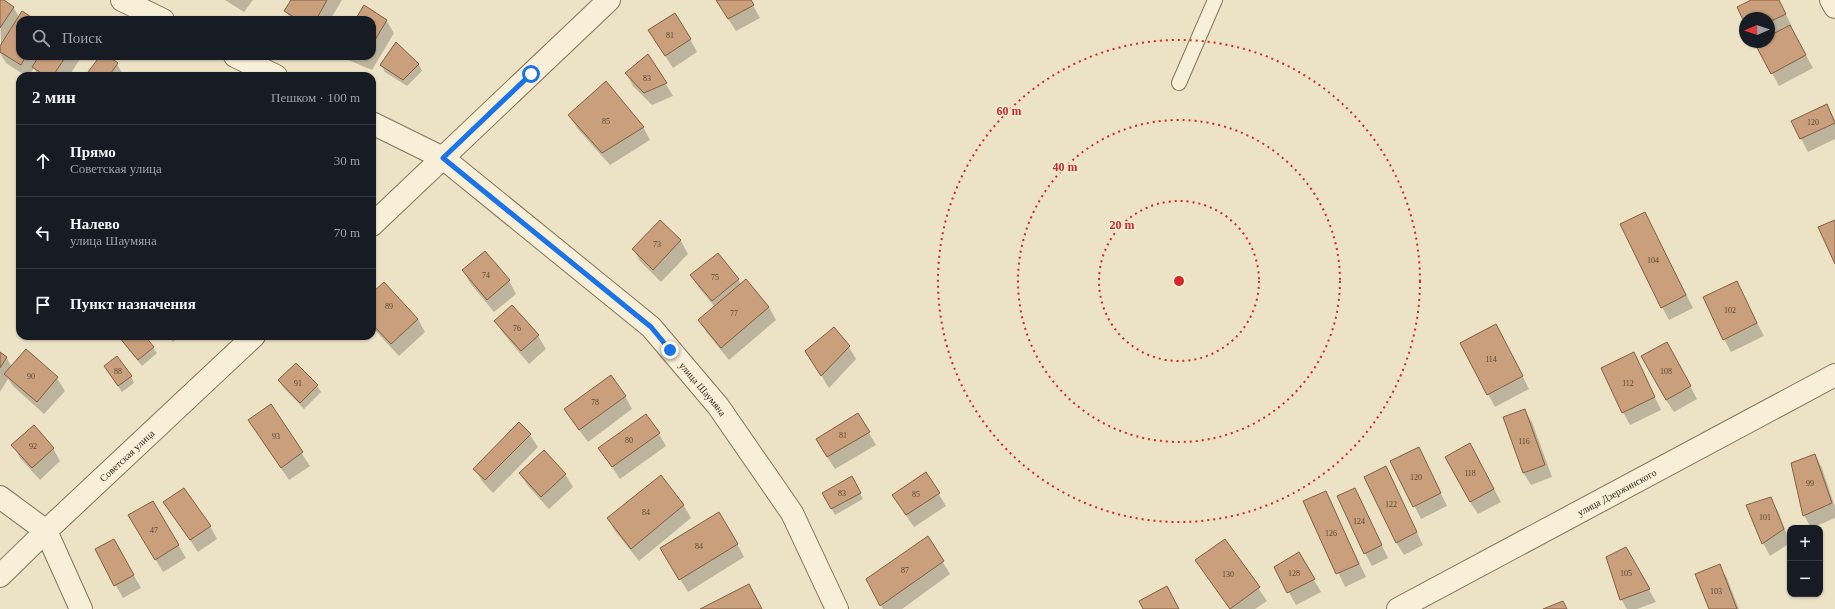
<!DOCTYPE html>
<html lang="ru">
<head>
<meta charset="utf-8">
<style>
  :root { --surface:#171b24; --page:#20242c; --text:#f1f3f6; --muted:#9ea1a6; --line:#363941 }
  body { margin:0; font-family:"Times New Roman",serif; background:var(--page); color:var(--text) }
  .controls { position:absolute; right:12px; bottom:12px; display:grid; overflow:hidden; border-radius:8px; box-shadow:0 1px 3px #0004 }
  .controls button { width:36px; height:36px; display:grid; place-items:center; padding:0; border:0; border-bottom:1px solid var(--line); background:var(--surface); color:var(--text); font:20px sans-serif }
  .compass { position:absolute; left:1739px; top:12px; width:36px; height:36px; border-radius:50%; background:var(--surface); box-shadow:0 1px 3px #0004; rotate:268deg }
  .stop { position:absolute; width:12px; height:12px; margin:-9px; border:3px solid #1a73e8; border-radius:50%; background:#fff }
  .stop.end { background:#1a73e8; border-color:#fff; box-shadow:0 1px 4px #0008 }
  .list { margin:0; padding:0; list-style:none }
  h2 { display:flex; justify-content:space-between; align-items:center; height:52px; margin:0; padding:0 16px; font-size:17px }
  h2 small { font-size:13px; font-weight:400; color:var(--muted) }
  .list li { display:grid; grid-template-columns:26px 1fr auto; gap:12px; align-items:center; box-sizing:border-box; height:72px; padding:0 16px; border-top:1px solid var(--line) }
  .list b { display:block; font-size:15px; white-space:nowrap }
  .list p { margin:0; font-size:13px; white-space:nowrap; color:var(--muted) }
  .list em { font-size:13px; font-style:normal; color:var(--muted) }
  .icon { flex:none; width:22px; height:22px; fill:none; stroke:currentColor; stroke-width:2; stroke-linecap:round; stroke-linejoin:round }
  .map { position:relative; flex:none; width:1835px; height:609px; overflow:hidden }
  .search { position:absolute; background:var(--surface); box-shadow:0 1px 3px #0004; left:16px; top:16px; width:360px; height:44px; display:flex; align-items:center; gap:10px; box-sizing:border-box; padding:0 14px; border-radius:12px; color:var(--muted); font-size:15px }
  .panel { position:absolute; background:var(--surface); box-shadow:0 1px 3px #0004; left:16px; top:72px; width:360px; height:268px; border-radius:12px }
  .map>svg:first-child { display:block }
  .shadow { fill:#0003 }
  .building { fill:#c99f7c; stroke:#855f42 }
  .lines { fill:none; stroke-linecap:round; stroke-linejoin:round }
  .service-casing { stroke:#86745c; stroke-width:16 }
  .minor-casing { stroke:#86745c; stroke-width:24 }
  .tertiary-casing { stroke:#86745c; stroke-width:24 }
  .service { stroke:#f7efd8; stroke-width:14 }
  .minor { stroke:#f7efd8; stroke-width:22 }
  .tertiary { stroke:#f7efd8; stroke-width:22 }
  .route { stroke:#1a73e8; stroke-width:5 }
  .ring { fill:none; stroke:#d62828; stroke-width:2; stroke-dasharray:2 4 }
  .labels { text-anchor:middle; stroke-width:3.5; stroke-linejoin:round; paint-order:stroke }
  .number-label { font-size:8px; fill:#5c4936 }
  .street-label { font-size:10px; fill:#372c1f; stroke:#f4ecd4 }
  .centre { fill:#d62828; stroke:#f4ecd4; stroke-width:2 }
  .ring-label { font-size:12px; text-anchor:middle; font-weight:bold; fill:#d62828; stroke:#f4ecd4; stroke-width:3.5; stroke-linejoin:round; paint-order:stroke }
</style>
</head>
<body>
<div class="map">
<svg width="1835" height="609" viewBox="0 0 1835 609">
  <rect width="100%" height="100%" fill="#ece2c5"/>
  <path class="shadow" d="M0,0L14,8L19,17L34,20H20V56H82L69,76H38L34,68L29,76H26L6,63L0,53L1,45Z
    M225,0H253L244,12Z
    M292,0H342L330,20H291L286,11Z
    M716,0H750L760,18L736,31Z
    M1753,0H1779L1792,27L1791,28L1813,68L1779,86L1756,42H1769V18H1745V21L1738,7Z
    M364,7L386,20L394,33L372,70L346,59L345,56H372V20H356Z
    M690,39L697,52L673,68L657,43Z
    M396,43L419,65L422,71L407,86L385,72L381,65Z
    M648,55L673,96L652,105L633,86L626,73Z
    M101,56H107L117,64L124,76H86Z
    M1827,105L1835,120V139L1808,152L1792,121Z
    M569,115L643,127L650,140L610,165L577,128Z
    M1645,213L1693,308L1669,320L1662,307Z
    M660,221L681,241L688,254L661,282L640,261L633,249Z
    M485,252L509,281L516,294L494,312L470,283L463,270Z
    M691,276L738,279L741,285L769,307L776,320L729,360L707,333L699,320L715,307L699,288Z
    M1736,282L1764,336L1731,352L1724,339Z
    M384,283L418,319L425,332L399,356L372,327V294Z
    M512,306L538,336L546,349L529,364L503,333L495,321Z
    M122,336H144L157,353L142,366L124,344L120,337Z
    M167,336H179L173,342Z
    M1503,338L1529,389L1495,407L1488,394Z
    M849,347L856,359L829,388L814,364Z
    M26,350L57,378L65,391L44,414L13,386L8,379L0,392V354L6,357L12,367Z
    M1674,356L1697,399L1674,412L1666,400Z
    M296,364L317,386L321,392L304,409L283,387L279,381Z
    M1640,366L1661,410L1630,425L1623,412Z
    M105,367L131,376L134,383L122,392Z
    M625,396L632,409L588,442L573,422Z
    M270,406L310,466L289,480L257,433Z
    M1524,410L1532,422L1552,477L1531,485L1523,472Z
    M858,414L876,445L835,469L824,452Z
    M659,434L666,446L620,479L599,448Z
    M530,435L538,447L493,493L482,481L475,469Z
    M13,445L53,448L60,461L40,480L20,458Z
    M1815,455L1822,468L1835,507V518L1811,528L1804,515Z
    M1477,457L1501,502L1478,514L1470,502Z
    M1392,461H1425L1447,506L1421,519Z
    M1385,467L1423,545L1404,555L1396,542Z
    M520,474H565L573,487L549,509L528,486Z
    M926,474L946,506L914,527L901,508Z
    M660,477L684,506L691,518L639,561L615,531L608,519Z
    M852,478L863,499L835,515L824,493Z
    M1354,489L1388,558L1372,566L1365,553Z
    M1325,492L1366,577L1345,587L1305,502Z
    M1770,498L1778,511L1790,543L1770,556L1763,543Z
    M153,502L186,558L163,572L130,516Z
    M165,503L210,526L217,539L198,552Z
    M928,538L950,574L902,609H883L868,579Z
    M1225,540L1267,601L1255,609H1230L1197,561Z
    M737,544L744,557L688,592L669,561Z
    M1625,549L1656,602L1637,609H1627L1621,599Z
    M96,550L121,553L141,588L123,598Z
    M1299,554L1321,592L1296,605L1275,567Z
    M1719,565L1727,578L1739,609H1710Z"/>
  <path class="building" d="M0,0H4L14,7L0,28Z
    M291,0H327L316,20H299L284,11Z
    M716,0H751L754,5L728,19Z
    M1751,0H1779L1786,14L1769,22V18H1745V24L1737,7Z
    M364,5L387,20L372,45V20H355Z
    M22,11L36,20H20V56H26L21,65L0,52V46Z
    M675,13L691,39L665,56L648,30Z
    M1790,25L1806,55L1771,74L1755,44L1769,42V36Z
    M396,42L419,64L403,80L380,65Z
    M648,54L667,83L644,93L625,73Z
    M39,56H66L53,76H46L32,67Z
    M100,56H108L118,63L109,76H85Z
    M606,81L644,127L602,153L568,115Z
    M1827,104L1835,123L1800,139L1791,121Z
    M1645,212L1686,295L1661,308L1620,224Z
    M660,220L681,240L653,270L632,249Z
    M1835,220V264L1818,227Z
    M485,251L510,280L487,300L462,270Z
    M718,253L739,279L712,301L690,275Z
    M746,279L769,307L721,348L698,320Z
    M1737,281L1757,323L1723,340L1703,297Z
    M384,282L418,319L391,344L372,324V293Z
    M512,305L539,335L521,351L494,321Z
    M1496,324L1523,376L1487,395L1460,343Z
    M834,327L850,346L821,376L805,351Z
    M120,336H145L154,347L138,360L119,337Z
    M1667,342L1691,386L1666,400L1641,356Z
    M26,349L58,377L37,402L4,374Z
    M0,352L7,357L0,368Z
    M1634,352L1655,397L1622,413L1601,368Z
    M117,356L132,376L118,386L104,366Z
    M296,363L318,385L300,403L278,380Z
    M611,375L626,396L579,430L564,409Z
    M271,404L303,452L281,468L248,420Z
    M1525,409L1545,465L1523,473L1503,417Z
    M858,413L870,432L827,457L816,439Z
    M646,414L660,433L612,467L598,448Z
    M519,422L531,434L485,480L473,469Z
    M34,425L54,448L32,468L11,445Z
    M1470,443L1494,489L1470,502L1445,457Z
    M1419,447L1441,493L1413,507L1390,461Z
    M544,450L566,474L541,497L519,473Z
    M1815,454L1832,503L1803,516L1791,463Z
    M1386,466L1417,532L1396,543L1364,477Z
    M926,472L940,493L906,515L892,495Z
    M661,475L684,505L631,549L607,518Z
    M852,476L861,493L831,509L822,493Z
    M184,488L211,526L190,540L163,502Z
    M1355,488L1382,545L1364,554L1337,496Z
    M1326,491L1359,564L1336,574L1303,501Z
    M1771,497L1784,529L1762,544L1746,505Z
    M153,501L179,545L155,560L128,515Z
    M719,512L738,544L679,580L660,548Z
    M928,536L944,561L880,606L866,579Z
    M114,539L134,575L114,586L95,549Z
    M1225,539L1260,587L1230,609L1195,560Z
    M1626,547L1650,589L1620,600L1606,557Z
    M1299,552L1315,579L1287,593L1274,567Z
    M1720,564L1737,609H1709L1695,574Z
    M749,584L762,609H700Z
    M1167,586L1179,609H1143L1139,601Z
    M1563,601L1567,609H1543Z"/>
  <g class="lines">
    <defs>
      <path id="service" d="M1179,83L1215,0"/>
      <g id="minor">
        <path d="M122,0L163,20"/>
        <path d="M1831,0L1835,7"/>
        <path d="M235,56L276,76"/>
        <path id="s1" d="M372,123L443,158L651,327L718,406L792,513L837,609"/>
        <path d="M0,497L46,531L0,576"/>
        <path id="s2" d="M1398,609L1835,375"/>
      </g>
      <g id="tertiary">
        <path d="M372,225L609,0"/>
        <path id="s3" d="M81,609L46,531L254,336"/>
      </g>
    </defs>
    <use href="#service" class="service-casing"/>
    <use href="#minor" class="minor-casing"/>
    <use href="#tertiary" class="tertiary-casing"/>
    <use href="#service" class="service"/>
    <use href="#minor" class="minor"/>
    <use href="#tertiary" class="tertiary"/>
  </g>
  <g class="lines">
    <path class="route" d="M531,74L443,158L651,327L670,350"/>
  </g>
  <g class="ring">
    <circle cx="1179" cy="281" r="80"/>
    <circle cx="1179" cy="281" r="161"/>
    <circle cx="1179" cy="281" r="241"/>
  </g>
  <g class="labels">
    <g class="number-label">
      <text x="670" y="38">81</text>
      <text x="647" y="81">83</text>
      <text x="606" y="124">85</text>
      <text x="1813" y="125">120</text>
      <text x="657" y="247">73</text>
      <text x="1653" y="263">104</text>
      <text x="486" y="278">74</text>
      <text x="715" y="280">75</text>
      <text x="389" y="309">89</text>
      <text x="1730" y="313">102</text>
      <text x="734" y="316">77</text>
      <text x="517" y="331">76</text>
      <text x="1491" y="362">114</text>
      <text x="118" y="374">88</text>
      <text x="1666" y="374">108</text>
      <text x="31" y="379">90</text>
      <text x="298" y="386">91</text>
      <text x="1628" y="386">112</text>
      <text x="595" y="405">78</text>
      <text x="843" y="438">81</text>
      <text x="276" y="439">93</text>
      <text x="629" y="443">80</text>
      <text x="1524" y="444">116</text>
      <text x="33" y="449">92</text>
      <text x="1470" y="476">118</text>
      <text x="1416" y="480">120</text>
      <text x="1810" y="486">99</text>
      <text x="842" y="496">83</text>
      <text x="916" y="497">85</text>
      <text x="1391" y="507">122</text>
      <text x="646" y="515">84</text>
      <text x="1765" y="520">101</text>
      <text x="1359" y="524">124</text>
      <text x="154" y="533">47</text>
      <text x="1331" y="536">126</text>
      <text x="699" y="549">84</text>
      <text x="905" y="573">87</text>
      <text x="1294" y="576">128</text>
      <text x="1626" y="576">105</text>
      <text x="1228" y="577">130</text>
      <text x="1716" y="594">103</text>
    </g>
    <g class="street-label">
      <text dy="4" stroke="none"><textPath href="#s1" startOffset="428">улица Шаумяна</textPath></text>
      <text dy="4" stroke="none"><textPath href="#s3" startOffset="196">Советская улица</textPath></text>
      <text dy="4" stroke="none"><textPath href="#s2" startOffset="248">улица Дзержинского</textPath></text>
    </g>
  </g>
  <circle cx="1179" cy="281" r="6" class="centre"/>
  <g class="ring-label">
    <text x="1009" y="115">60 m</text>
    <text x="1065" y="171">40 m</text>
    <text x="1122" y="229">20 m</text>
  </g>
</svg>
<div class="controls">
<button>+</button>
<button>−</button>
</div>
<svg class="compass" viewBox="-18 -18 36 36"><path d="M0-13l5 13h-10z" fill="#e53935"/><path d="M0 13l5-13h-10z" fill="#9ea1a6"/></svg>
<div class="stop" style="left:531px;top:74px"></div>
<div class="stop end" style="left:670px;top:350px"></div>
<div class="search"><svg class="icon" aria-label="search" viewBox="0 0 24 24"><circle cx="10" cy="10" r="6"/><path d="M15 15l6 6"/></svg>Поиск</div>
<section class="panel">
<h2>2 мин<small>Пешком · 100 m</small></h2>
<ul class="list">
<li><svg class="icon" aria-label="ahead" viewBox="0 0 24 24"><path d="M12 20V5M6 11l6-6 6 6"/></svg><div><b>Прямо</b><p>Советская улица</p></div><em>30 m</em></li>
<li><svg class="icon" aria-label="left" viewBox="0 0 24 24"><path d="M17 20v-9H6M10 6l-5 5 5 5"/></svg><div><b>Налево</b><p>улица Шаумяна</p></div><em>70 m</em></li>
<li><svg class="icon" aria-label="arrive" viewBox="0 0 24 24"><path d="M6 21V4h12l-3 4 3 4H6"/></svg><div><b>Пункт назначения</b></div></li>
</ul>
</section>
</div>
</body>
</html>
